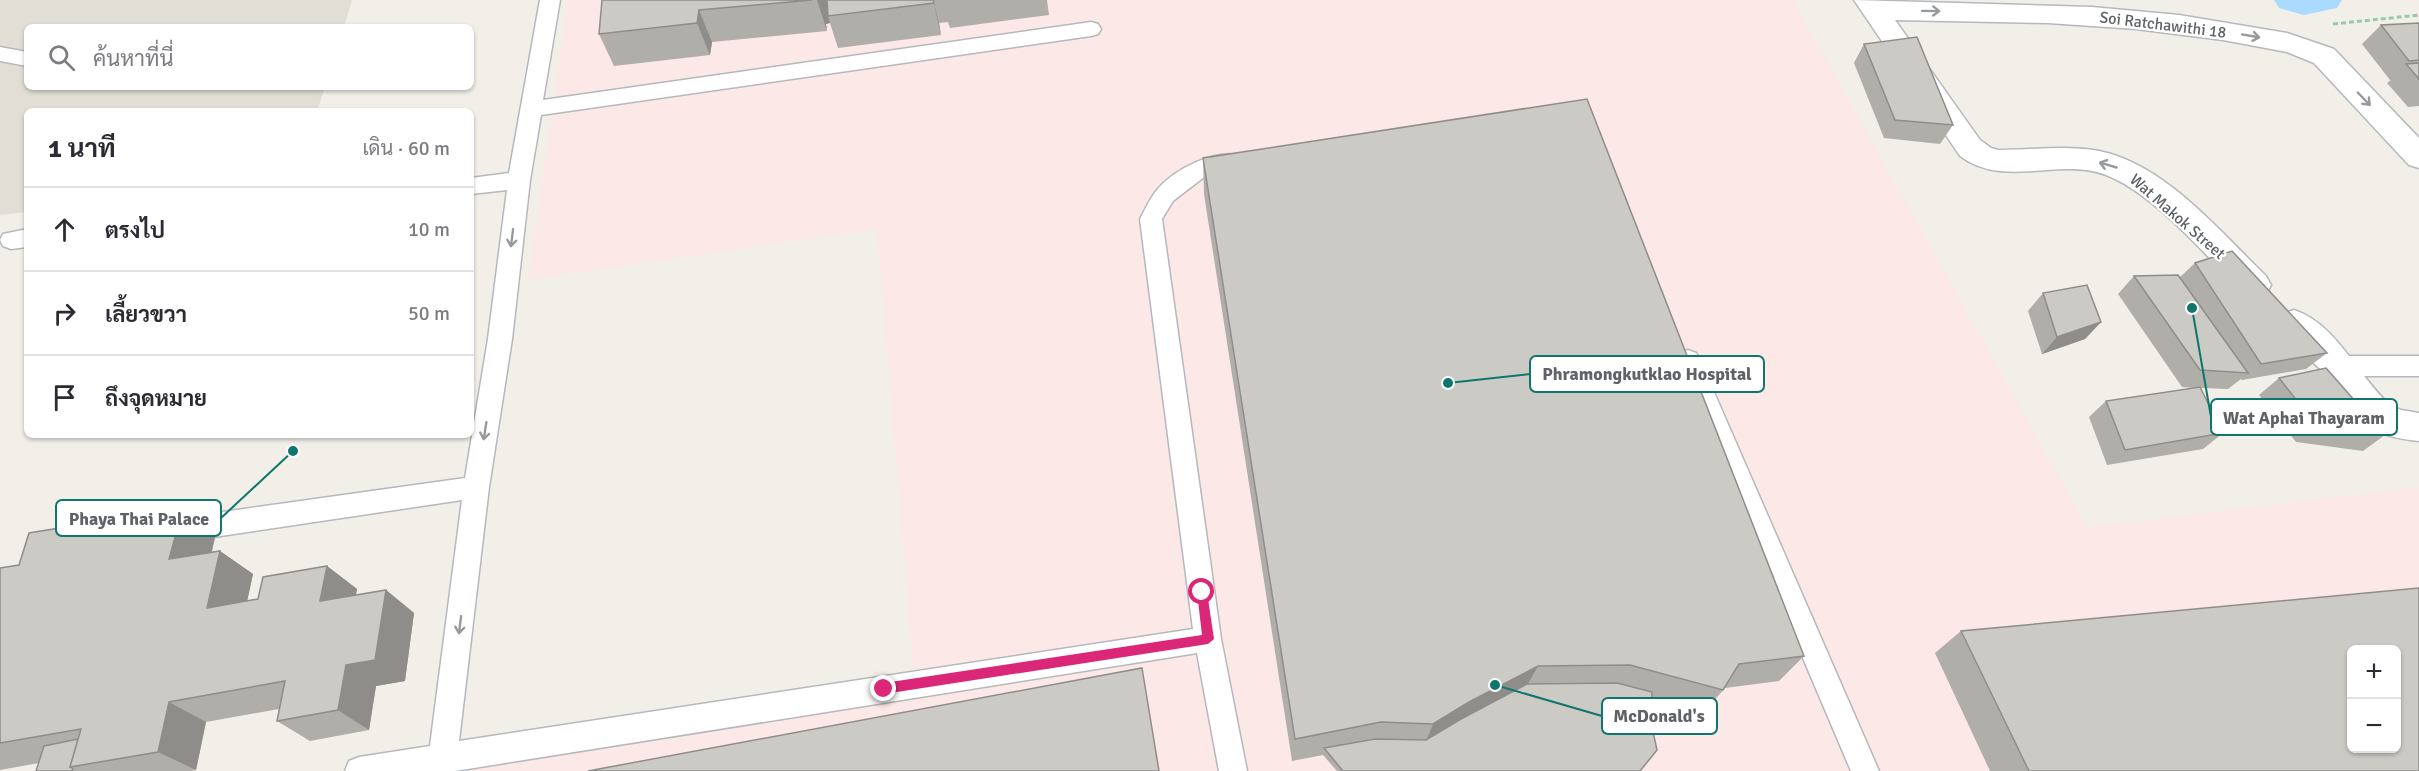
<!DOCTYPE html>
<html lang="th">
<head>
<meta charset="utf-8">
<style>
  :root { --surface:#fff; --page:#f7f7f7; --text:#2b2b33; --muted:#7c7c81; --line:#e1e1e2 }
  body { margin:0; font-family:Signika,Sarabun,sans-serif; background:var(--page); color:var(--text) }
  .controls { position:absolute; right:18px; bottom:18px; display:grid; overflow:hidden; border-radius:9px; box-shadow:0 2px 4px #0004 }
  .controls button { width:54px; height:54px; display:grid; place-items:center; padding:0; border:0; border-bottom:2px solid var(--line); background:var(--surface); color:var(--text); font:30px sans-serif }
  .stop { position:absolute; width:18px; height:18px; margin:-14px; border:4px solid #db2777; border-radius:50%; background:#fff }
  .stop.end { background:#db2777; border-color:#fff; box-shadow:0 2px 6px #0008 }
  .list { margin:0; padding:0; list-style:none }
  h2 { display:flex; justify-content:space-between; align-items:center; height:78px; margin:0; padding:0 24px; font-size:26px }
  h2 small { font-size:20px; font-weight:400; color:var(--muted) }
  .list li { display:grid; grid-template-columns:39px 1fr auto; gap:18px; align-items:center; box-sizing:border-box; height:84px; padding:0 24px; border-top:2px solid var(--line) }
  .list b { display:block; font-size:22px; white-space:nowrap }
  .list em { font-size:20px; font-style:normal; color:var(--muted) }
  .icon { flex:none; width:33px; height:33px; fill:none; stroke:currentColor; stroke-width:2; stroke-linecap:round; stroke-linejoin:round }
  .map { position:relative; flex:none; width:2419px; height:771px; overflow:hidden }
  .search { position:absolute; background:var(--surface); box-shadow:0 2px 4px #0004; left:24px; top:24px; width:450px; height:66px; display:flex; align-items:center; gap:15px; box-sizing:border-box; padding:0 21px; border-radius:9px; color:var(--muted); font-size:22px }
  .panel { position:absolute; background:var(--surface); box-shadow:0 2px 4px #0004; left:24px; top:108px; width:450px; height:330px; border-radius:9px }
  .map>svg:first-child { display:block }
  .education { fill:#e1ded6 }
  .medical { fill:#fce8e6; fill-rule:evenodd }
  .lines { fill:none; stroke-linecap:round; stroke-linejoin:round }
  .canal { fill:#aadaff; fill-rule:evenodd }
  .service-casing { stroke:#b5b8bc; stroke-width:3 }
  .minor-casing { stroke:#b5b8bc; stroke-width:3 }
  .path { stroke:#9cc7a9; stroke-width:3; stroke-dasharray:5 3; stroke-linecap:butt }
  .service { fill:#fff; fill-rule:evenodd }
  .minor { fill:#fff; fill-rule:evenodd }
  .wall { fill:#afaea9 }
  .shaded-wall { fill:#8f8d8a }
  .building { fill:#cccac5; stroke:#8f8d8a; stroke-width:1.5; fill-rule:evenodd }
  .oneway { stroke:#979a9d }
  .route { fill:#db2777 }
  .labels { text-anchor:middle; stroke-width:4.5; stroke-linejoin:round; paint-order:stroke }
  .street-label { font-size:16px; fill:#5f6368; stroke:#fff }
  .leader { fill:none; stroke:#0f766e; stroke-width:2 }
  .callout-dot { fill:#0f766e; stroke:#fff; stroke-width:2 }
  .callout { fill:#fff; stroke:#0f766e; stroke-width:2 }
  .callout-label { font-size:18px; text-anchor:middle; font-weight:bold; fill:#5f6368 }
</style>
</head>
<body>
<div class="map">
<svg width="2419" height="771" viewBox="0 0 2419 771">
  <rect width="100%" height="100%" fill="#f1efe8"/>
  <path class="education" d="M0,0H352L344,27H27V87H325L317,111H27V212L0,215Z"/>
  <path class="medical" d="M568,0H1793L2087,527L2419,487V771H472L478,739L914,673L877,229L528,280ZM2352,650H2396V748H2352Z"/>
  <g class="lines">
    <path class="canal" d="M2274,0H2342L2337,8L2304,15L2279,8Z"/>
    <defs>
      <path id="service" d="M540,0H560L543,100L1091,22L1098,24L1101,29L1098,34L1091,36L541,115L530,180L512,339L489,487L459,741L1193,629L1140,219C1145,210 1150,198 1157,190C1174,169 1216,148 1243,156L1246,162L1243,168L1208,174L1173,201L1162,219L1221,639L1247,771H1219L1197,653L455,771H345L349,761L359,757L430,746L462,500L194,540L185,536L181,528L185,520L194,516L465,478L488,339L507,190L471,194V178L509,173Z
        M0,47L27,52V66L0,61Z
        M27,229V247L11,249L3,246L0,240L3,234Z
        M1688,350L1696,353L1700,360L1879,771H1851L1676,360L1680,353Z
        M2338,356H2419V376H2338L2330,373L2326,366L2330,359Z"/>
      <path id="minor" d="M1854,0L2092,7L2179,15L2287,33L2334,49L2419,138V168L2409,165L2314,63L2287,52L2223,40L2136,29L2048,23L1895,20L1980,140L1991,148L1998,150C2031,150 2067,145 2099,151C2165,164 2220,232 2266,276L2271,285L2266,294L2255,298L2244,294C2208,258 2154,193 2106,175C2059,157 2004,189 1960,156Z
        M2294,310C2337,324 2358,377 2390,405L2401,410L2419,413V441C2401,439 2381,436 2366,425C2353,416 2346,401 2337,388C2321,365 2290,347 2278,323L2283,314Z"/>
    </defs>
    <use href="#service" class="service-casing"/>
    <use href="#minor" class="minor-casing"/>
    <path class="path" d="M2333,24L2419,15"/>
    <use href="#service" class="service"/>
    <use href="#minor" class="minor"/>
  </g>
  <path class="wall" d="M602,0H1047L1049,15L950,28L948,22L939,23L941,35L838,48L830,23L826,24L827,31L712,42L710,55L614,66L599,34Z
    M2419,23V106L2408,107L2387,83L2391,80H2390L2362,44L2381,25Z
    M1864,44L1953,125L1940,144L1884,138L1854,63Z
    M1203,158L1804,656L1779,681L1725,688L1702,714L1651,700L1640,771H1337L1323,755L1292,761L1204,194Z
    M2195,263L2327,353L2306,369L2242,380L2241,379L2228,389L2200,388L2223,433L2203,449L2107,465L2089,417L2106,401L2194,388L2182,387L2118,294L2134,276L2180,277Z
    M2043,293L2101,322L2085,339L2042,354L2028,311Z
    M2279,378L2385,435L2363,451L2296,442L2259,395Z
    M183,508L216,533L212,552L220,551L253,574L247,601L258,599L327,566L357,589L356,595L386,590L414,613L405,681L376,686L369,730L310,741L277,721L279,709L206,722L196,770L192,771H36L39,763L0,770V568L19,565Z
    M1961,631L2419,771H1990L1935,653Z"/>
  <path class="shaded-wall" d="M817,0H830L828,16L830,23L826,24L827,31Z
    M933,0L939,23L941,35Z
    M699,10L712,42L710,55L697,23Z
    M2101,322L2085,339L2042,354L2057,337Z
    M183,508L216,533L204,582L169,559Z
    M220,551L253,574L241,630L207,608Z
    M327,566L357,589L350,624L320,601Z
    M386,590L414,613L405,681L376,686L369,730L338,710L346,665Z
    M1538,666L1524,691L1424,746L1433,724L1469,702Z
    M169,702L206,722L196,770L158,752Z"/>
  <path class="building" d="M602,0H812L699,10L697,23L599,34Z
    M827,0H933L934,3L828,16Z
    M2419,23V60L2409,61L2381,25Z
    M1917,37L1953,125L1895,120L1864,44Z
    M2419,63V79L2406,64Z
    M1587,99L1804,656L1739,664L1723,690L1630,665L1538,666L1469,702L1433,724L1381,722L1295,739L1203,158Z
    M2232,251L2327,353L2261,364L2195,263Z
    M2178,275L2248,373L2200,370L2134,276Z
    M2087,285L2101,322L2057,337L2043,293Z
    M2326,368L2385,435L2317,426L2279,378Z
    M2200,387L2223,433L2125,450L2106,401Z
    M183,508L169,559L220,551L207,608L258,599L263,577L327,566L320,601L386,590L375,660L346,665L338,710L277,721L285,681L169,702L158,752L70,767L81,729L0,743V568L19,565L29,533Z
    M2419,588V771H2029L1961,631ZM2352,650H2397V748H2352Z
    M1142,668L1159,771H588Z
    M1617,683L1652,692L1650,718L1657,750L1640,771H1343L1324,748L1375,739L1426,740L1461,719L1527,684Z
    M78,739L70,767L73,769L72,771H36L44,746Z"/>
  <defs><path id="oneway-shaft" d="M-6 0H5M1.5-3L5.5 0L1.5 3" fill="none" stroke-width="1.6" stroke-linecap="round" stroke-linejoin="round" transform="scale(1.5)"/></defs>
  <g class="oneway">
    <use href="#oneway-shaft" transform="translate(1931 11) rotate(1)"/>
    <use href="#oneway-shaft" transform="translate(2251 36) rotate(10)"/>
    <use href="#oneway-shaft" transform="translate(2364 99) rotate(46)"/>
    <use href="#oneway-shaft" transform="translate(2108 165) rotate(-164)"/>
    <use href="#oneway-shaft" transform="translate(512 238) rotate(97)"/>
    <use href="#oneway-shaft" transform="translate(485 431) rotate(99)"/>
    <use href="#oneway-shaft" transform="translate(460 625) rotate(97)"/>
  </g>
  <path class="route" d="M1202,587L1207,592L1214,639L1208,644L884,694L878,689L884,683L1202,635L1197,592Z"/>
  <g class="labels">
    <g class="street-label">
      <text transform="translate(2163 24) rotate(7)" y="6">Soi Ratchawithi 18</text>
      <text transform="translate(2178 216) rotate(41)" y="6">Wat Makok Street</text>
    </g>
  </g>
  <path class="leader" d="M1448 383L1530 374M2192 308L2211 417M293 451L221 518M1495 685L1602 716"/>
  <g class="callout-dot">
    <circle cx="1448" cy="383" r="6"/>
    <circle cx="2192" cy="308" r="6"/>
    <circle cx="293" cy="451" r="6"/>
    <circle cx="1495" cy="685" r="6"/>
  </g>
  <g class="callout">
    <rect x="1530" y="356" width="234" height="36" rx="6"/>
    <rect x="2211" y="399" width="186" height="36" rx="6"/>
    <rect x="56" y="500" width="165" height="36" rx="6"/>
    <rect x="1602" y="698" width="115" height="36" rx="6"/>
  </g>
  <g class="callout-label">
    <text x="1647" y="380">Phramongkutklao Hospital</text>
    <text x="2304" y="424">Wat Aphai Thayaram</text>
    <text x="139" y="525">Phaya Thai Palace</text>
    <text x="1659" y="722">McDonald's</text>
  </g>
</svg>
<div class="controls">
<button>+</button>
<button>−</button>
</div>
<div class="stop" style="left:1202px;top:592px"></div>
<div class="stop end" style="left:884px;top:689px"></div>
<div class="search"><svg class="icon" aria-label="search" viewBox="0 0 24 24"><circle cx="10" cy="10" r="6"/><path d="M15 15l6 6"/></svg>ค้นหาที่นี่</div>
<section class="panel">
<h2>1 นาที<small>เดิน · 60 m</small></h2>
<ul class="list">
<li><svg class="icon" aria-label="ahead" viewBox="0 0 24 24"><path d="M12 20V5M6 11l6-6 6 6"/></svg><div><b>ตรงไป</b></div><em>10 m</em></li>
<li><svg class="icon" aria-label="right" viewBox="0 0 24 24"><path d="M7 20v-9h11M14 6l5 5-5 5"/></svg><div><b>เลี้ยวขวา</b></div><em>50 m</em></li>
<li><svg class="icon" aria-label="arrive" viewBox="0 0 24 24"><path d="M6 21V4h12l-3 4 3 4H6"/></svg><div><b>ถึงจุดหมาย</b></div></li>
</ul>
</section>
</div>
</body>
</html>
